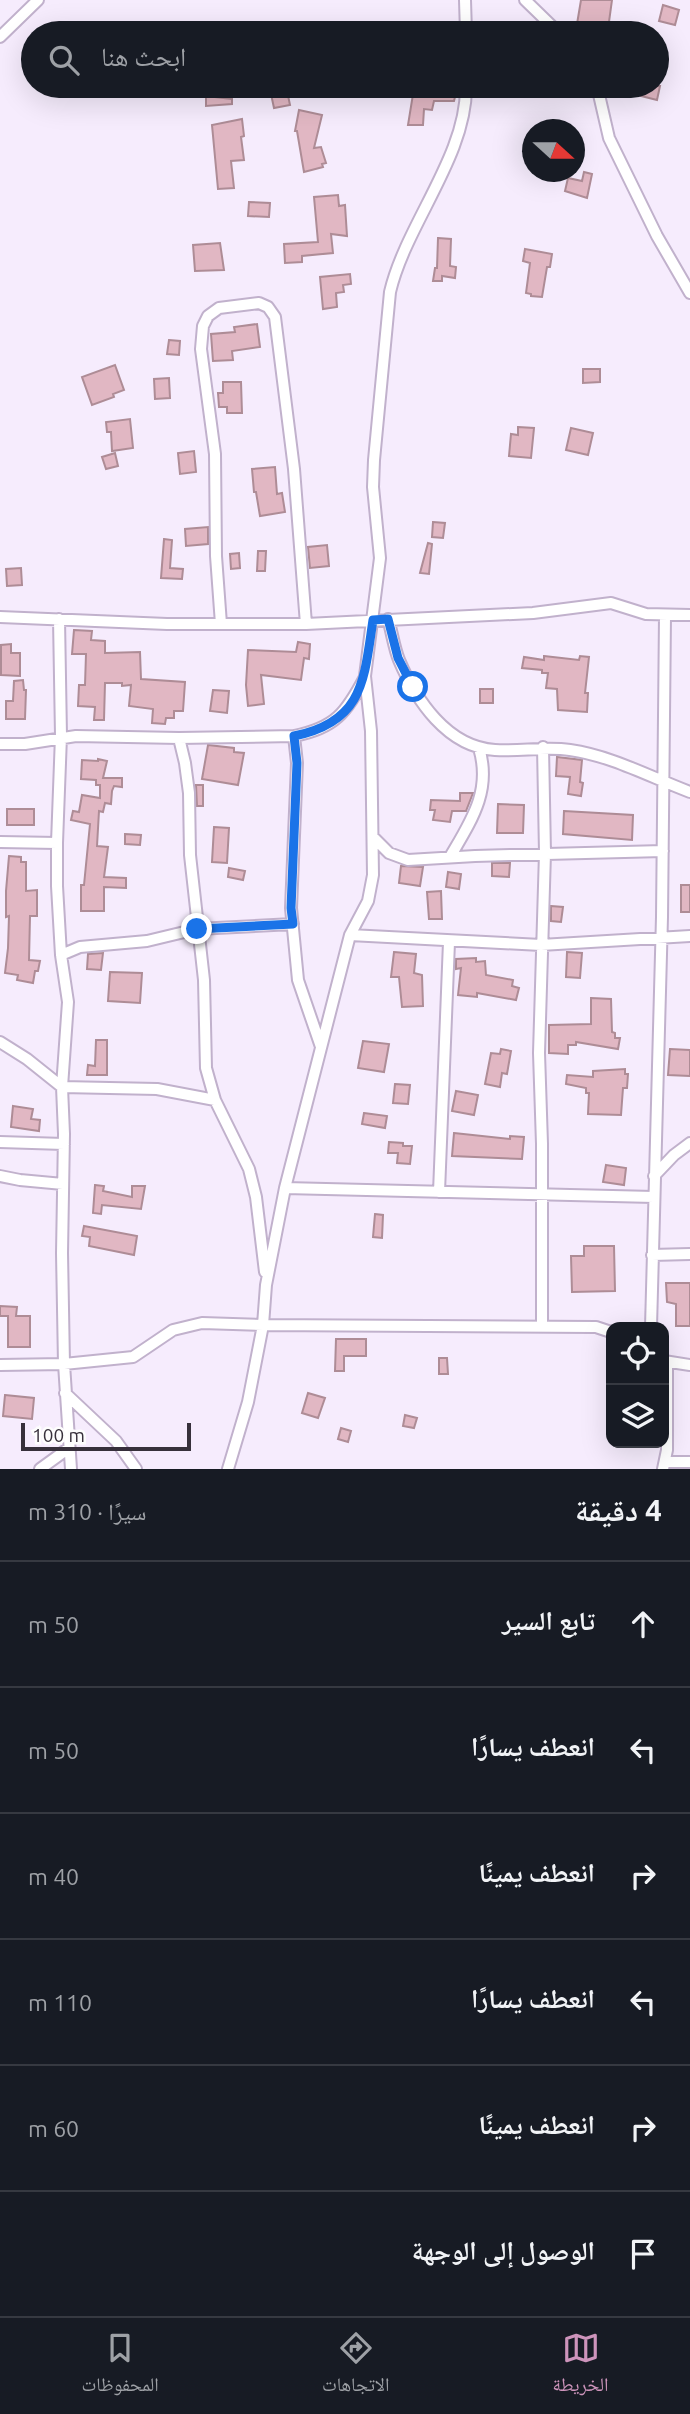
<!DOCTYPE html>
<html lang="ar">
<head>
<meta charset="utf-8">
<style>
  :root { --surface:#171b24; --page:#20242c; --text:#f1f3f6; --muted:#9ea1a6; --line:#363941; --accent:#cd94bb }
  body { margin:0; font-family:Ubuntu,"Noto Naskh Arabic",sans-serif; background:var(--page); color:var(--text); direction:rtl }
  .controls { position:absolute; right:21px; bottom:21px; display:grid; overflow:hidden; border-radius:14px; box-shadow:0 7px 28px #0002 }
  .controls button { width:63px; height:63px; display:grid; place-items:center; padding:0; border:0; border-bottom:2px solid var(--line); background:var(--surface); color:var(--text); font:35px sans-serif }
  .compass { position:absolute; left:522px; top:119px; width:63px; height:63px; border-radius:50%; background:var(--surface); box-shadow:0 7px 28px #0002; rotate:111deg }
  .scale { position:absolute; left:21px; bottom:18px; width:170px; box-sizing:border-box; padding-left:7px; border:4px solid #37303b; border-top:0; font-size:19px; line-height:24px; white-space:nowrap; color:#37303b; -webkit-text-stroke:5px #fdfdfd; paint-order:stroke }
  .stop { position:absolute; width:21px; height:21px; margin:-16px; border:5px solid #1a73e8; border-radius:50%; background:#fff }
  .stop.end { background:#1a73e8; border-color:#fff; box-shadow:0 2px 7px #0008 }
  .list { margin:0; padding:0; list-style:none }
  h2 { display:flex; justify-content:space-between; align-items:center; height:91px; margin:0; padding:0 28px; font-size:30px }
  h2 small { font-size:23px; font-weight:400; color:var(--muted) }
  .list li { display:grid; grid-template-columns:46px 1fr auto; gap:21px; align-items:center; box-sizing:border-box; height:126px; padding:0 28px; border-top:2px solid var(--line) }
  .list b { display:block; font-size:26px; white-space:nowrap }
  .list em { font-size:23px; font-style:normal; color:var(--muted) }
  .icon { flex:none; width:38px; height:38px; fill:none; stroke:currentColor; stroke-width:2; stroke-linecap:round; stroke-linejoin:round }
  .map { position:relative; flex:none; width:690px; height:1469px; overflow:hidden; direction:ltr }
  .search { position:absolute; background:var(--surface); box-shadow:0 7px 28px #0002; left:21px; right:21px; top:21px; height:77px; display:flex; align-items:center; gap:18px; box-sizing:border-box; padding:0 24px; border-radius:38px; color:var(--muted); font-size:26px }
  .sheet { height:847px; background:var(--surface) }
  nav { display:flex; justify-content:space-around; align-items:center; box-sizing:border-box; height:98px; border-top:2px solid var(--line); background:var(--surface); font-size:19px; color:var(--muted) }
  nav a { display:grid; justify-items:center; gap:4px }
  nav .on { color:var(--accent) }
  .map>svg:first-child { display:block }
  .building { fill:#e1b7c3; stroke:#ae8c96; stroke-width:2 }
  .lines { fill:none; stroke-linecap:round; stroke-linejoin:round }
  .street-casing { stroke:#c1b1cc; stroke-width:14 }
  .street { stroke:#fff; stroke-width:10 }
  .route { stroke:#1a73e8; stroke-width:9 }
</style>
</head>
<body>
<div class="map">
<svg width="690" height="1469" viewBox="0 0 690 1469">
  <rect width="100%" height="100%" fill="#f6ecfd"/>
  <path class="building" d="M581,0H612L608,29L577,24Z
    M663,5L679,10L675,25L659,21Z
    M273,86H286L290,105L274,108L271,94H274Z
    M643,86H660L657,100L641,96Z
    M414,88L455,97L454,101H434L432,110L424,109L423,125H408Z
    M206,96L232,99V104L206,106Z
    M299,110L322,115L314,148L321,147L326,163L322,164L323,167L304,172L297,131H295Z
    M242,119L244,136L241,137L244,160L231,161L234,188L218,189L212,125Z
    M584,172L592,174L587,198L565,191L568,178L582,181Z
    M338,195L339,206L345,205L347,236L331,234L333,253L302,256V262L285,263L284,244L318,242L314,197Z
    M249,202L270,203L269,217L248,216Z
    M438,238L451,239L450,266L456,267L455,278L442,276V281H433L435,268H437Z
    M220,243L224,270L195,271L193,245Z
    M525,249L552,254L550,267H547L542,297L531,296V294L526,293L530,263L523,261Z
    M350,274L351,284L343,285L344,292L336,293L337,307L323,309L320,277Z
    M257,324L260,347L232,351L233,360L213,361L211,334L235,332L234,327Z
    M169,340L180,341L179,355L167,354Z
    M115,365L124,390L113,394L114,397L92,405L82,377Z
    M583,369H600V382L583,383Z
    M169,378L170,398L155,399L154,379Z
    M223,382H241L242,413H227V407H219L218,393H223Z
    M130,419L133,448L112,451L111,432H107L106,422Z
    M518,427L534,428L531,458L509,456L511,434L518,435Z
    M571,428L593,433L588,455L566,450Z
    M194,451L196,472L180,474L178,453Z
    M115,453L118,466L106,469L102,457Z
    M275,467L277,494L282,493L285,512L260,516L256,492H254L252,469Z
    M433,522L445,523L443,538L432,537Z
    M208,527V544L186,546L185,529Z
    M164,539L172,540L170,568L183,569L182,579L161,578Z
    M428,543L432,544L429,574L420,573Z
    M327,545L329,566L310,568L308,547Z
    M258,551H266L265,571H257Z
    M239,553L240,568L231,569L230,554Z
    M21,568L22,585L7,586L6,569Z
    M74,630L92,631L91,640L105,641V653L140,652L141,679L185,682L183,711H174V718H166L165,724L152,723L153,709L129,706L131,685L122,686V683H105L104,720H94L95,707L78,706L79,685H85L86,654H72Z
    M298,642L310,644L309,659L304,658L301,680L261,675L264,704L248,706L246,685L248,650L296,652Z
    M11,644V653H20V676L1,675V645Z
    M544,656L579,660L580,656L589,657L585,693H588L587,712L558,710L557,689L546,688L548,673H542V670L522,668L524,657L544,660Z
    M23,680L24,690H26L25,719H6V701H13L14,681Z
    M480,689H493V703H480Z
    M213,690L229,691L227,713L210,711Z
    M208,745L234,748V752L244,753L238,785L202,779Z
    M557,757L582,760L580,782L583,783L581,796L568,794L570,777L556,776Z
    M98,759L107,761L103,778H122V787L114,786L112,791L111,804L105,803L103,812L99,811L97,846L108,847L104,877L126,878V888L104,887V911H81V885H84L90,824L71,820L73,811L79,812L82,795L100,798V785H96V780L81,779L82,760L98,761Z
    M196,785H203V806H197Z
    M460,793H473L466,811H452L450,822L433,820L435,810H430L431,800L460,801Z
    M498,804L524,805L523,833H497Z
    M7,809H34V825H7Z
    M564,811L633,815L632,840L563,834Z
    M214,827L229,828L227,863L212,862Z
    M125,834L141,835L140,845L125,844Z
    M9,856L21,857V862H26V891L37,890V916H30L29,960L40,961L38,971H35L33,983L17,980L18,975L5,973L8,948L9,916L6,917V891Z
    M492,863H510L509,877L492,876Z
    M401,866L423,867L420,886L399,883Z
    M229,868L245,871L243,880L228,877Z
    M448,872L461,874L459,889L446,887Z
    M681,885H690V912H681Z
    M441,891L442,919H429L427,892Z
    M551,906L563,907L561,922L551,921Z
    M394,952L416,954L414,973L422,975L423,1006L402,1007L399,977H391Z
    M567,952L582,953L580,978L566,977Z
    M103,953L101,970L87,969L88,954Z
    M476,958V962L485,961L486,975L513,980L512,986L519,988L516,1000L477,993V997L458,995L461,968L456,969V959Z
    M110,972L142,973L140,1003L108,1001Z
    M591,998L611,999L612,1032L615,1033V1038H620L618,1049L576,1042V1045H568V1054L549,1053V1025L591,1024Z
    M96,1040H107V1075H87L88,1065L95,1066Z
    M363,1041L389,1044L384,1072L358,1068Z
    M501,1049L511,1051L507,1074L502,1073L500,1087L485,1084L491,1053L500,1054Z
    M670,1049L690,1050V1076L668,1075Z
    M625,1069V1074H628L627,1088H623L621,1115L588,1114L589,1093H586V1088L566,1084L567,1075L593,1077V1071Z
    M395,1084L410,1085L408,1104L393,1103Z
    M456,1091L478,1095L474,1115L452,1111Z
    M13,1106L33,1109L31,1119L40,1120L39,1131L11,1127Z
    M364,1113L387,1116L385,1128L362,1124Z
    M454,1133L510,1139V1136L524,1137L522,1159L452,1156Z
    M389,1142L403,1143V1146H412L410,1164L397,1163L398,1153H388Z
    M606,1165L626,1168L624,1185L603,1182Z
    M95,1185L104,1186L103,1191L132,1197V1186H145L141,1209L102,1205L101,1214L93,1213Z
    M375,1214L383,1215L382,1238L373,1237Z
    M84,1226L137,1236L134,1255L89,1246L90,1237L82,1236Z
    M584,1246H614L615,1291L572,1292L571,1256H584Z
    M666,1283H690V1326H676V1304L667,1302Z
    M0,1306L17,1307L16,1316H30V1347H8V1316H0Z
    M336,1339H366V1356H344V1371H335Z
    M439,1358H447L448,1374H439Z
    M308,1393L325,1398L318,1418L302,1413Z
    M5,1395L34,1398L32,1419L3,1416Z
    M405,1415L417,1418L414,1428L403,1426Z
    M341,1428L351,1431L348,1442L338,1439Z"/>
  <g class="lines">
    <defs>
      <path id="street" d="M465,0L466,33
        M525,0L559,33
        M0,37L38,0
        M597,86L609,138L657,236L690,293
        M0,617L167,624H306L533,613L611,603L646,614L690,615
        M59,619L61,736L57,843V886L61,955L68,1002L62,1087L64,1134L62,1253L64,1364L71,1469
        M388,619C392,632 394,648 399,660C416,700 447,747 495,750C520,752 544,746 570,750C612,756 650,777 690,792
        M221,624L216,556L215,454L201,349L203,326L208,316L219,308L259,303L268,307L275,317L294,469L306,624
        M294,736L297,763L291,908L298,980L321,1047
        M179,738L185,763L189,793L190,855L204,980L206,1068L215,1100L249,1169L256,1197L265,1272
        M0,744H25L76,736L179,738L294,736C335,728 346,713 365,677
        M373,837L389,853L408,860L475,856L663,851
        M0,842L57,843
        M450,857C471,821 492,791 479,748
        M350,935L541,945L690,936
        M61,955L80,947L147,941L197,929L293,924
        M0,1042L27,1059L62,1087L157,1089L215,1100
        M0,1142L64,1144
        M0,1176L20,1180L63,1184
        M654,1176L674,1155L690,1143
        M285,1188L654,1197
        M439,1192L449,942
        M652,1255L690,1254
        M542,1326V1144L539,1053L545,853L543,747
        M651,1327L662,917L665,616
        M664,1361L690,1365
        M0,1365L64,1364L133,1357L173,1330L202,1323L263,1325L596,1327L611,1332
        M65,1393L116,1441L136,1469
        M665,1462H690
        M40,1469L69,1448
        M228,1469L248,1402L263,1325L266,1285L285,1188L350,935L368,901L373,875L371,731L365,676L380,558L373,487L374,460L390,292C406,224 467,156 466,86
        M663,1469L667,1450V1362"/>
    </defs>
    <use href="#street" class="street-casing"/>
    <use href="#street" class="street"/>
  </g>
  <g class="lines">
    <path class="route" d="M197,929L293,924L291,908L297,763L294,736C364,722 364,679 373,620L388,619L398,658L413,687"/>
  </g>
</svg>
<div class="controls">
<button><svg class="icon" aria-label="locate" viewBox="0 0 24 24"><circle cx="12" cy="12" r="6"/><path d="M12 2v4M12 18v4M2 12h4M18 12h4"/></svg></button>
<button><svg class="icon" aria-label="layers" viewBox="0 0 24 24"><path d="M12 4l9 5-9 5-9-5zM3 14l9 5 9-5"/></svg></button>
</div>
<svg class="compass" viewBox="-18 -18 36 36"><path d="M0-13l5 13h-10z" fill="#e53935"/><path d="M0 13l5-13h-10z" fill="#9ea1a6"/></svg>
<div class="scale">100 m</div>
<div class="stop" style="left:413px;top:687px"></div>
<div class="stop end" style="left:197px;top:929px"></div>
<div class="search"><svg class="icon" aria-label="search" viewBox="0 0 24 24"><circle cx="10" cy="10" r="6"/><path d="M15 15l6 6"/></svg>ابحث هنا</div>
</div>
<section class="sheet">
<h2>4 دقيقة<small>سيرًا · 310 m</small></h2>
<ul class="list">
<li><svg class="icon" aria-label="ahead" viewBox="0 0 24 24"><path d="M12 20V5M6 11l6-6 6 6"/></svg><div><b>تابع السير</b></div><em>50 m</em></li>
<li><svg class="icon" aria-label="left" viewBox="0 0 24 24"><path d="M17 20v-9H6M10 6l-5 5 5 5"/></svg><div><b>انعطف يسارًا</b></div><em>50 m</em></li>
<li><svg class="icon" aria-label="right" viewBox="0 0 24 24"><path d="M7 20v-9h11M14 6l5 5-5 5"/></svg><div><b>انعطف يمينًا</b></div><em>40 m</em></li>
<li><svg class="icon" aria-label="left" viewBox="0 0 24 24"><path d="M17 20v-9H6M10 6l-5 5 5 5"/></svg><div><b>انعطف يسارًا</b></div><em>110 m</em></li>
<li><svg class="icon" aria-label="right" viewBox="0 0 24 24"><path d="M7 20v-9h11M14 6l5 5-5 5"/></svg><div><b>انعطف يمينًا</b></div><em>60 m</em></li>
<li><svg class="icon" aria-label="arrive" viewBox="0 0 24 24"><path d="M6 21V4h12l-3 4 3 4H6"/></svg><div><b>الوصول إلى الوجهة</b></div></li>
</ul>
</section>
<nav>
<a class="on"><svg class="icon" aria-label="map" viewBox="0 0 24 24"><path d="M3 6l6-2 6 2 6-2v14l-6 2-6-2-6 2zM9 4v14M15 6v14"/></svg>الخريطة</a>
<a><svg class="icon" aria-label="directions" viewBox="0 0 24 24"><path d="M12 3l9 9-9 9-9-9zM9 14v-3h6M13 9l2 2-2 2"/></svg>الاتجاهات</a>
<a><svg class="icon" aria-label="saved" viewBox="0 0 24 24"><path d="M7 4h10v16l-5-4-5 4z"/></svg>المحفوظات</a>
</nav>
</body>
</html>
